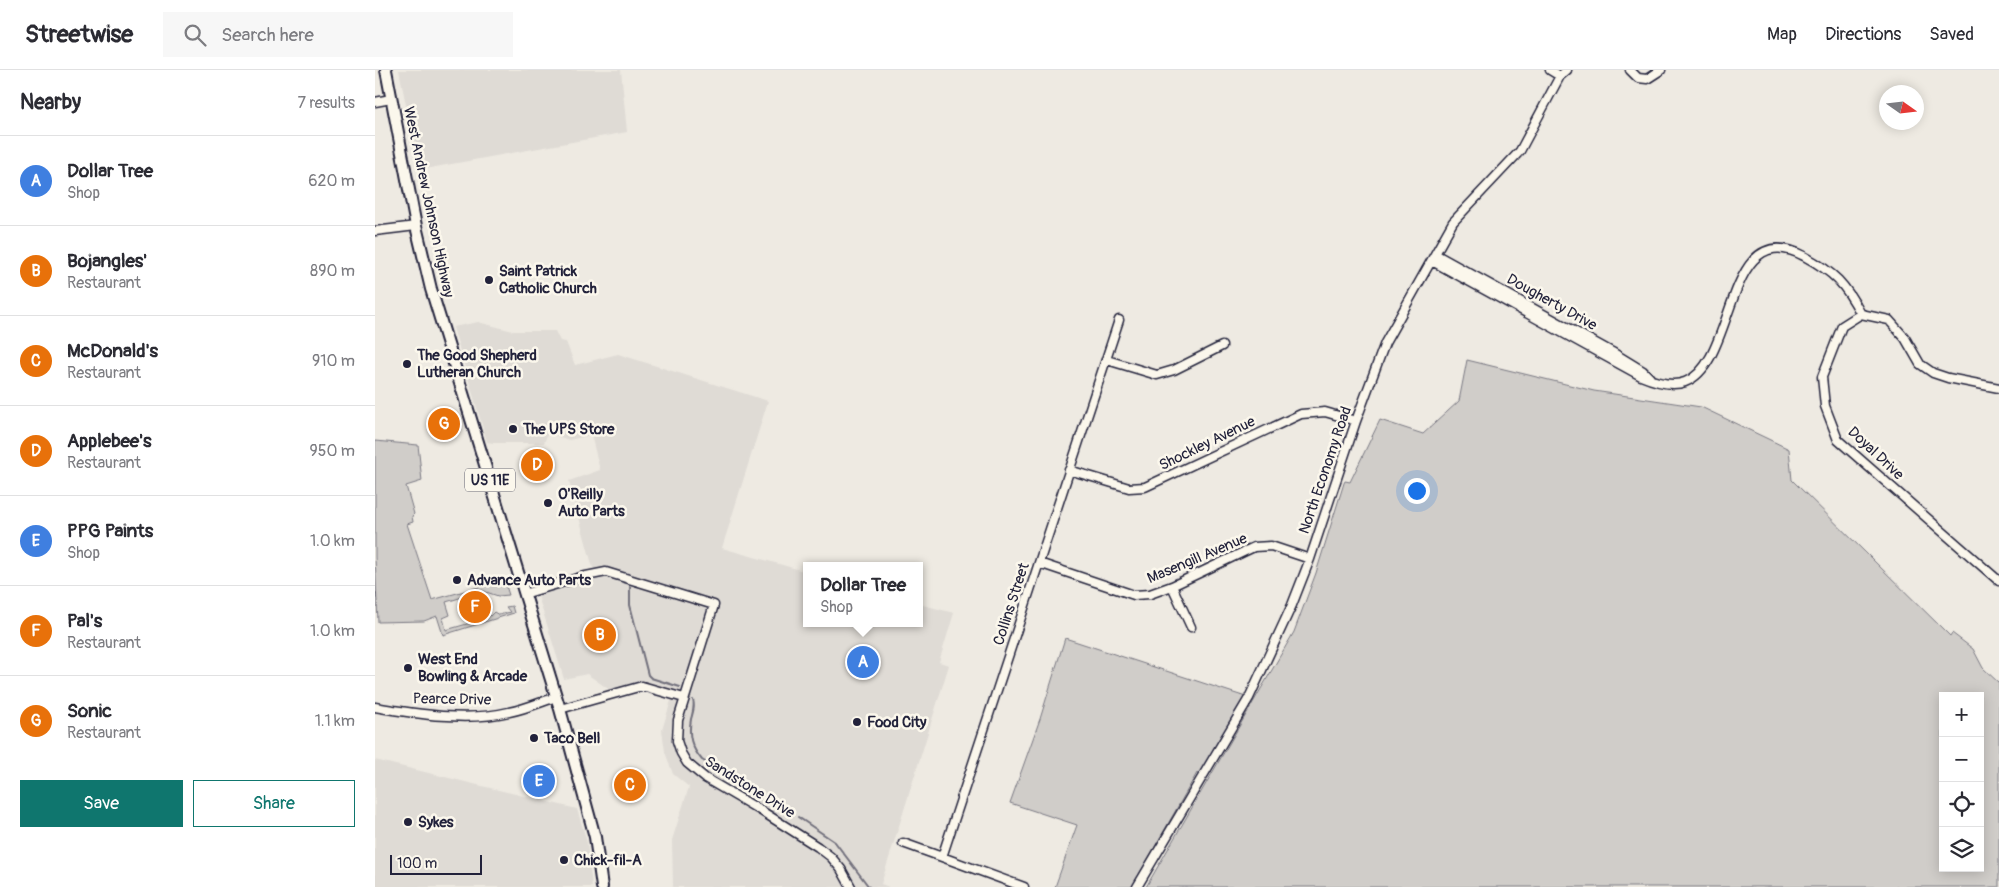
<!DOCTYPE html>
<html lang="en">
<head>
<meta charset="utf-8">
<style>
  :root { --surface:#fff; --page:#f7f7f7; --text:#2b2b33; --muted:#7c7c81; --line:#e1e1e2; --accent:#0f766e }
  body { margin:0; font-family:Pangolin,sans-serif; background:var(--page); color:var(--text) }
  .controls { position:absolute; right:15px; bottom:15px; display:grid; overflow:hidden; border-radius:0px; box-shadow:0 2px 12px #0003 }
  .controls button { width:45px; height:45px; display:grid; place-items:center; padding:0; border:0; border-bottom:1px solid var(--line); background:var(--surface); color:var(--text); font:25px sans-serif }
  .compass { position:absolute; left:1504px; top:15px; width:45px; height:45px; border-radius:50%; background:var(--surface); box-shadow:0 2px 12px #0003; rotate:104deg }
  .scale { position:absolute; left:15px; bottom:12px; width:92px; box-sizing:border-box; padding-left:5px; border:2px solid #22223b; border-top:0; font-size:14px; line-height:18px; white-space:nowrap; color:#22223b; -webkit-text-stroke:4px #fbf7ec; paint-order:stroke }
  .you { position:absolute; left:1041px; top:420px; width:18px; height:18px; margin:-12px; border:4px solid #fff; border-radius:50%; background:#1a73e8; box-shadow:0 0 0 8px #1a73e833 }
  .badge { display:grid; place-items:center; width:32px; height:32px; border-radius:50%; background:var(--accent); color:#fff; font-size:16px; font-weight:700 }
  .pin { position:absolute; translate:-50% -50%; border:2px solid #fff; box-shadow:0 1px 5px #0006 }
  .popup { position:absolute; left:428px; top:492px; width:120px; height:65px; box-sizing:border-box; display:grid; place-content:center; border-radius:0px; background:var(--surface); filter:drop-shadow(0 1px 4px #0005); font-size:16px; white-space:nowrap; color:var(--muted) }
  .popup b { font-size:19px; color:var(--text) }
  .popup::after { content:''; position:absolute; left:50%; top:100%; margin-left:-10px; border:10px solid transparent; border-top-color:var(--surface) }
  .list { margin:0; padding:0; list-style:none }
  h2 { display:flex; justify-content:space-between; align-items:center; height:65px; margin:0; padding:0 20px; font-size:21px }
  h2 small { font-size:16px; font-weight:400; color:var(--muted) }
  .list li { display:grid; grid-template-columns:32px 1fr auto; gap:15px; align-items:center; box-sizing:border-box; height:90px; padding:0 20px; border-top:1px solid var(--line) }
  .list b { display:block; font-size:19px; white-space:nowrap }
  .list p { margin:0; font-size:16px; white-space:nowrap; color:var(--muted) }
  .list em { font-size:16px; font-style:normal; color:var(--muted) }
  .actions { display:flex; gap:10px; padding:15px 20px }
  .actions a { flex:1; padding:11px 0; border:1px solid var(--accent); border-radius:0px; text-align:center; font-size:18px; color:var(--accent) }
  .actions .main { background:var(--accent); color:#fff }
  .icon { flex:none; width:28px; height:28px; fill:none; stroke:currentColor; stroke-width:2; stroke-linecap:round; stroke-linejoin:round }
  .map { position:relative; flex:none; width:1624px; height:817px; overflow:hidden }
  header { display:flex; align-items:center; gap:30px; box-sizing:border-box; height:70px; padding:0 25px; background:var(--surface); border-bottom:1px solid var(--line) }
  header strong { font-size:24px }
  nav { display:flex; gap:28px; margin-inline-start:auto; font-size:18px }
  .search { width:350px; height:45px; background:var(--page); display:flex; align-items:center; gap:12px; box-sizing:border-box; padding:0 18px; border-radius:0px; color:var(--muted); font-size:19px }
  main { display:flex }
  aside { flex:1; background:var(--surface) }
  .map>svg:first-child { display:block }
  .built { fill:#dfdbd5 }
  .green { fill:#d0cdc9; stroke:#797882; fill-rule:evenodd }
  .lines { fill:none; stroke-linecap:round; stroke-linejoin:round }
  .stream { stroke:#716f7c; stroke-width:2 }
  .minor-casing { stroke:#22223b; stroke-width:11 }
  .major-casing { stroke:#22223b; stroke-width:14 }
  .minor { stroke:#fbf7ec; stroke-width:8 }
  .major { stroke:#fbf7ec; stroke-width:10 }
  .rail { stroke:#22223b; stroke-width:2; stroke-dasharray:8 4; stroke-linecap:butt }
  .poi-dot { fill:#22223b; stroke:#fbf7ec; stroke-width:2 }
  .labels { text-anchor:middle; stroke-width:5; stroke-linejoin:round; paint-order:stroke }
  .shield { fill:#fbf7ec; stroke:#636270; stroke-width:1 }
  .shield-label { font-size:14px; font-weight:bold; fill:#22223b }
  .street-label { font-size:15px; fill:#22223b; stroke:#fbf7ec }
  .poi-label { font-size:15px; font-weight:bold; fill:#22223b; stroke:#fbf7ec; text-anchor:start }
</style>
</head>
<body>
<header>
<strong>Streetwise</strong>
<div class="search"><svg class="icon" aria-label="search" viewBox="0 0 24 24"><circle cx="10" cy="10" r="6"/><path d="M15 15l6 6"/></svg>Search here</div>
<nav><a>Map</a><a>Directions</a><a>Saved</a></nav>
</header>
<main>
<aside>
<h2>Nearby<small>7 results</small></h2>
<ul class="list">
<li><span class="badge" style="background:#3f7fe0">A</span><div><b>Dollar Tree</b><p>Shop</p></div><em>620 m</em></li>
<li><span class="badge" style="background:#e8710a">B</span><div><b>Bojangles'</b><p>Restaurant</p></div><em>890 m</em></li>
<li><span class="badge" style="background:#e8710a">C</span><div><b>McDonald's</b><p>Restaurant</p></div><em>910 m</em></li>
<li><span class="badge" style="background:#e8710a">D</span><div><b>Applebee's</b><p>Restaurant</p></div><em>950 m</em></li>
<li><span class="badge" style="background:#3f7fe0">E</span><div><b>PPG Paints</b><p>Shop</p></div><em>1.0 km</em></li>
<li><span class="badge" style="background:#e8710a">F</span><div><b>Pal's</b><p>Restaurant</p></div><em>1.0 km</em></li>
<li><span class="badge" style="background:#e8710a">G</span><div><b>Sonic</b><p>Restaurant</p></div><em>1.1 km</em></li>
</ul>
<div class="actions"><a class="main">Save</a><a>Share</a></div>
</aside>
<div class="map">
<svg width="1624" height="817" viewBox="0 0 1624 817">
  <rect width="100%" height="100%" fill="#eeeae2"/>
  <filter id="ink" filterUnits="userSpaceOnUse"><feTurbulence type="fractalNoise" baseFrequency=".02" numOctaves="2"/><feDisplacementMap in="SourceGraphic" scale="10" xChannelSelector="R" yChannelSelector="G"/><feConvolveMatrix kernelMatrix="1 2 1 2 8 2 1 2 1" color-interpolation-filters="sRGB"/></filter>
  <g filter="url(#ink)">
    <path class="built" d="M24,0H246L252,62L44,100Z
      M103,252L138,261H180L185,271L191,272L200,295L243,284L393,331L347,478L432,502V553H544V534L579,543L564,592L574,595L506,814L514,817H298L297,770L314,717L298,704L290,682L287,660L298,624L277,617L239,623L212,604L189,609L163,526L167,523L228,506L329,536L331,533L218,498L194,411L225,400L216,365L194,370L173,363L169,373H118L112,372L78,257Z
      M0,690L202,739L212,772L217,817H0Z"/>
    <path class="green" d="M1092,290L1219,321L1326,337L1414,379L1417,410L1575,566L1577,563L1598,579L1608,598L1624,613V817H771L919,562L941,503L969,413L970,411L975,412L1005,350L1048,364L1084,331ZM1568,626H1605V798H1568Z
      M0,371L43,375L47,411L31,416L39,444L37,446L38,452L32,454L57,530L129,510L134,525L123,526L108,521L71,532L75,545L68,548L71,560L113,548L119,542L124,545L135,542L131,537L137,536L139,543L68,565L62,546L49,551L3,552L0,487Z
      M690,568L874,628L828,705L822,703L757,817H680L702,755L635,733L665,649Z"/>
    <g class="lines">
      <path class="stream" d="M255,517V535L273,605L276,608L305,617
        M318,630C320,637 318,642 316,649C313,666 316,677 327,690L414,742
        M423,747L460,772L494,817"/>
      <defs>
        <path id="minor" d="M1175,0L1185,6
          M1255,0L1263,8L1272,9L1286,0
          M0,32L16,29
          M0,161L41,156
          M1060,184L1237,282L1268,301L1275,308
          M1057,191L1266,306C1278,311 1297,317 1310,312C1363,293 1348,144 1429,186C1460,203 1470,214 1486,244L1514,250L1530,268L1545,294L1558,303L1573,308L1624,318
          M1486,244L1467,256L1447,307L1450,336L1463,370L1624,511
          M732,290L782,305L799,300L847,276
          M694,400L754,418L770,417L926,344L950,342L981,351
          M664,493L759,525L775,524L797,516L879,477L896,476L935,489
          M797,516L816,557
          M149,524L206,507L231,502L339,535L303,650L302,671L306,683L312,693L330,708L388,742L443,777L456,787L466,799L476,817
          M0,637C41,644 93,652 134,642C150,639 166,632 181,627
          M185,639L267,616L309,628
          M528,773L567,787L744,250
          M567,787L649,817
          M762,817L874,628L917,535L935,489L981,351L1010,273L1078,152L1145,81L1185,6L1192,0"/>
        <path id="major" d="M11,0L41,156L56,219L185,639L220,767L227,817"/>
      </defs>
      <use href="#minor" class="minor-casing"/>
      <use href="#major" class="major-casing"/>
      <use href="#minor" class="minor"/>
      <use href="#major" class="major"/>
      <path class="rail" d="M0,522V535"/>
    </g>
  </g>
  <g class="poi-dot">
    <circle cx="114" cy="210" r="5"/>
    <circle cx="32" cy="294" r="5"/>
    <circle cx="138" cy="359" r="5"/>
    <circle cx="173" cy="433" r="5"/>
    <circle cx="82" cy="510" r="5"/>
    <circle cx="33" cy="598" r="5"/>
    <circle cx="482" cy="652" r="5"/>
    <circle cx="159" cy="668" r="5"/>
    <circle cx="33" cy="752" r="5"/>
    <circle cx="189" cy="790" r="5"/>
  </g>
  <g class="labels">
    <rect class="shield" x="90" y="398.5" width="50" height="23" rx="4"/>
    <g class="shield-label">
      <text x="115" y="415">US 11E</text>
    </g>
    <g class="street-label">
      <text transform="translate(54 132) rotate(78)" y="5">West Andrew Johnson Highway</text>
      <text transform="translate(1177 232) rotate(29)" y="5">Dougherty Drive</text>
      <text transform="translate(832 373) rotate(-26)" y="5">Shockley Avenue</text>
      <text transform="translate(1501 383) rotate(43)" y="5">Doyal Drive</text>
      <text transform="translate(950 400) rotate(-71)" y="5">North Economy Road</text>
      <text transform="translate(822 488) rotate(-23)" y="5">Masengill Avenue</text>
      <text transform="translate(636 534) rotate(-72)" y="5">Collins Street</text>
      <text transform="translate(77 629) rotate(1)" y="5">Pearce Drive</text>
      <text transform="translate(375 717) rotate(32)" y="5">Sandstone Drive</text>
    </g>
    <g class="poi-label">
      <text x="124" y="206">Saint Patrick<tspan x="124" dy="17">Catholic Church</tspan></text>
      <text x="42" y="290">The Good Shepherd<tspan x="42" dy="17">Lutheran Church</tspan></text>
      <text x="148" y="364">The UPS Store</text>
      <text x="183" y="429">O'Reilly<tspan x="183" dy="17">Auto Parts</tspan></text>
      <text x="92" y="515">Advance Auto Parts</text>
      <text x="43" y="594">West End<tspan x="43" dy="17">Bowling &amp; Arcade</tspan></text>
      <text x="492" y="657">Food City</text>
      <text x="169" y="673">Taco Bell</text>
      <text x="43" y="757">Sykes</text>
      <text x="199" y="795">Chick-fil-A</text>
    </g>
  </g>
</svg>
<div class="controls">
<button>+</button>
<button>−</button>
<button><svg class="icon" aria-label="locate" viewBox="0 0 24 24"><circle cx="12" cy="12" r="6"/><path d="M12 2v4M12 18v4M2 12h4M18 12h4"/></svg></button>
<button><svg class="icon" aria-label="layers" viewBox="0 0 24 24"><path d="M12 4l9 5-9 5-9-5zM3 14l9 5 9-5"/></svg></button>
</div>
<svg class="compass" viewBox="-18 -18 36 36"><path d="M0-13l5 13h-10z" fill="#e53935"/><path d="M0 13l5-13h-10z" fill="#7c7c81"/></svg>
<div class="scale">100 m</div>
<div class="you"></div>
<div class="pin badge" style="left:488px;top:592px;background:#3f7fe0">A</div>
<div class="popup"><b>Dollar Tree</b>Shop</div>
<div class="pin badge" style="left:225px;top:565px;background:#e8710a">B</div>
<div class="pin badge" style="left:255px;top:715px;background:#e8710a">C</div>
<div class="pin badge" style="left:162px;top:395px;background:#e8710a">D</div>
<div class="pin badge" style="left:164px;top:711px;background:#3f7fe0">E</div>
<div class="pin badge" style="left:100px;top:537px;background:#e8710a">F</div>
<div class="pin badge" style="left:69px;top:354px;background:#e8710a">G</div>
</div>
</main>
</body>
</html>
